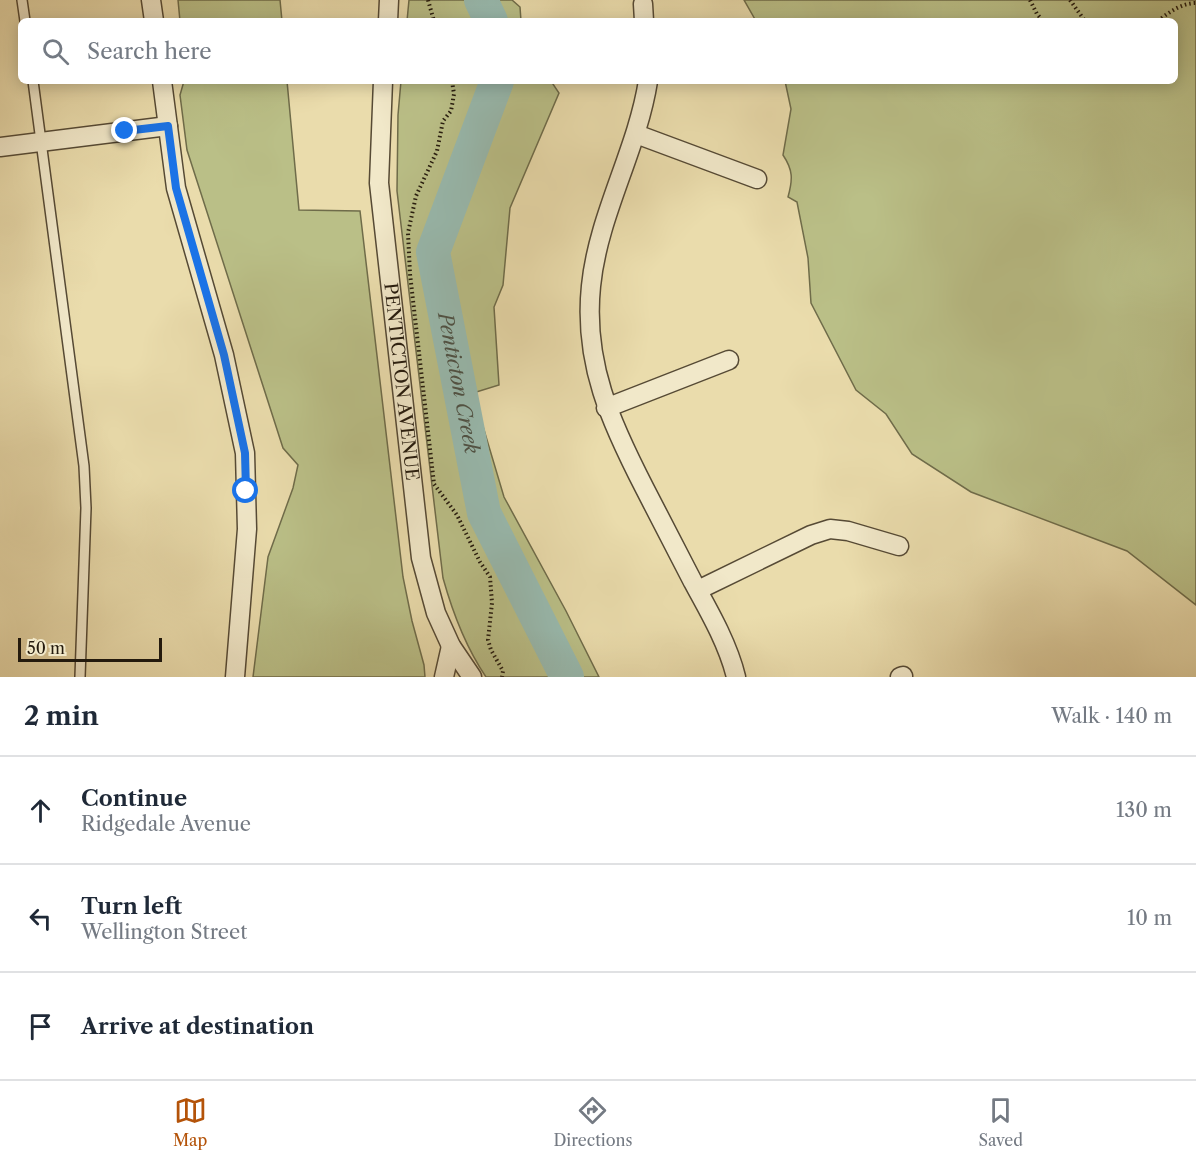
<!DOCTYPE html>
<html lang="en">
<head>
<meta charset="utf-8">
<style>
  :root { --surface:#fff; --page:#f2f2f3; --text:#1f2937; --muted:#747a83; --line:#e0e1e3; --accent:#b45309 }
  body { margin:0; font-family:"Libre Caslon Text",serif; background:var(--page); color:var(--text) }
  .scale { position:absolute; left:18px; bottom:15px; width:144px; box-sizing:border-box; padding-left:6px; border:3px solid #241a0d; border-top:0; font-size:16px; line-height:21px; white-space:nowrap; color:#241a0d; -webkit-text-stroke:4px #f1e8c9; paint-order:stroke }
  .stop { position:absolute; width:18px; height:18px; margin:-14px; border:4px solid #1a73e8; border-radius:50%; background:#fff }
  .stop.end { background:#1a73e8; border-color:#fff; box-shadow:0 2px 6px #0008 }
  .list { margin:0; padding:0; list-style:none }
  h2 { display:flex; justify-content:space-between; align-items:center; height:78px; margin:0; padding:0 24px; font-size:26px }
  h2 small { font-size:20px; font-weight:400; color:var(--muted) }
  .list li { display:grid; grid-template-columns:39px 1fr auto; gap:18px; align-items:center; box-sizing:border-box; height:108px; padding:0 24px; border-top:2px solid var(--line) }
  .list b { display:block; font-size:22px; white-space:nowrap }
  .list p { margin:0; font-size:20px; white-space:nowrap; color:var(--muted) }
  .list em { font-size:20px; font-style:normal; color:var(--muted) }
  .icon { flex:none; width:33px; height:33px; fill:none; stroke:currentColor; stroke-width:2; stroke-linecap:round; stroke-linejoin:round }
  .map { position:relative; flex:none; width:1196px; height:677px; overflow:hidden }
  .search { position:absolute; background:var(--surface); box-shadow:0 3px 15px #0003; left:18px; right:18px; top:18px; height:66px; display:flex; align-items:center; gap:15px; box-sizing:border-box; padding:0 21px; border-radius:9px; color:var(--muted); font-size:22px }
  .sheet { height:402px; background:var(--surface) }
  nav { display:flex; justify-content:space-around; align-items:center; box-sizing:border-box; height:84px; border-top:2px solid var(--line); background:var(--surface); font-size:16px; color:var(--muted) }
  nav a { display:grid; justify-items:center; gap:3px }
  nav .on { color:var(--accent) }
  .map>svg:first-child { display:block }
  .green { fill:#babf87; stroke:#6f6c4a; stroke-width:1.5 }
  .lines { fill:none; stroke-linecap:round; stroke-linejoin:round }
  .river { stroke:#98baaf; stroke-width:34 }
  .lane-casing { stroke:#564a35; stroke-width:12 }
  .street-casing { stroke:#564a35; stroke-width:21 }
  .path { stroke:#241a0d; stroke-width:4; stroke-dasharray:1.5 3; stroke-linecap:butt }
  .lane { stroke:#f1e8c9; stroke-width:9 }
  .street { stroke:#f1e8c9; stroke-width:18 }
  .route { stroke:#1a73e8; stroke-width:8 }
  .labels { text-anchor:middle; stroke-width:4.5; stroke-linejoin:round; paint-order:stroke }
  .street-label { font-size:18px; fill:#241a0d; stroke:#f1e8c9 }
  .water-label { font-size:20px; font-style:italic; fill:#4d5246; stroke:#f1e8c9 }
</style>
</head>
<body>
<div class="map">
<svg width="1196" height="677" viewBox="0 0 1196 677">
  <rect width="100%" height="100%" fill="#eadcac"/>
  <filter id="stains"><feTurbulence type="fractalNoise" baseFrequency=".00333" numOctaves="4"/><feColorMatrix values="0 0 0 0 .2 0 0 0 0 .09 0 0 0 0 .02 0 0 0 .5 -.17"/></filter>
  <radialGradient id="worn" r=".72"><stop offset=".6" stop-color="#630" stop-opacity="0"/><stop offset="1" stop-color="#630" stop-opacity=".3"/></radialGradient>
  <path class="green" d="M178,0H280L282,21H180Z
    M409,0H512L520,7L521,21H407Z
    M744,0H1196V605L1127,551L971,492L912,454L886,414L856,390L811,303L808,258L797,202L788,197C793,179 793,170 783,155L791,109L785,81H1175V21H756Z
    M184,81H287L299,210L360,211L403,577L412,621L424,665L425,677H253L268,557L293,488L298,465L283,448L187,150L180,95Z
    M401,81H551L559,93L510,208L503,285L494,307L499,385L473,393L504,497L566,611L599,677H486C465,646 453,614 443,578L397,191L398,115Z"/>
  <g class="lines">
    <g class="river">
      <path d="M481,0L491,21"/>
      <path id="s1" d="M497,81L433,252L484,513L567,677"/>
    </g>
    <defs>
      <path id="lane" d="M22,0L25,21
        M33,81L84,466L86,508L80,677"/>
      <g id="street">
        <path d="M151,0L154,21"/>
        <path d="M643,4L644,21"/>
        <path d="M388,21L389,0"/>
        <path d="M162,81L176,188L224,355L245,453L247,529L235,677"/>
        <path id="s2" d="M383,81L379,183L421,558L436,613L451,646L472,677"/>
        <path d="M648,81C637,151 598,215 591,286C583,363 611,423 645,489C661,520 677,551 693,582C709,611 728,644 736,677"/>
        <path d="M636,134L757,179"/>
        <path d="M0,147L168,126"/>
        <path d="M606,408L729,360"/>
        <path d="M698,590L811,535L830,529L848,531L899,546"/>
        <path d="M444,677L451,646"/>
        <path d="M900,677L903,676"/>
      </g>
    </defs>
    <use href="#lane" class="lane-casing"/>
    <use href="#street" class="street-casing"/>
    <path class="path" d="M428,0L434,21
      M1030,0L1037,14L1043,21
      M1070,0L1085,21
      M1158,21C1169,12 1182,3 1196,3
      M452,81L454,94L451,111L443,121L437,151L416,196L408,233L410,274L434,484L457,515L480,562L490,577L492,603L488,640L491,650L503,671L502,677"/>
    <use href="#lane" class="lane"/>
    <use href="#street" class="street"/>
  </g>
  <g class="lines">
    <path class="route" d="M125,131L168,126L176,188L224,355L245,453L246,491"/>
  </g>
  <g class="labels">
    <g class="street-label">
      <text dy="6" stroke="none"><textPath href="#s2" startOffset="302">PENTICTON AVENUE</textPath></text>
    </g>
    <g class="water-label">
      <text dy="7" stroke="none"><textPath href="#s1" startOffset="316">Penticton Creek</textPath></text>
    </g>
  </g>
  <rect width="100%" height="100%" filter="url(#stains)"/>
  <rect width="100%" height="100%" fill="url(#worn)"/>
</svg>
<div class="scale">50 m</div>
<div class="stop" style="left:246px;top:491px"></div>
<div class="stop end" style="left:125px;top:131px"></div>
<div class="search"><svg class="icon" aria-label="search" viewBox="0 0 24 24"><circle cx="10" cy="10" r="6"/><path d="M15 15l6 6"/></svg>Search here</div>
</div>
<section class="sheet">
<h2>2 min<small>Walk · 140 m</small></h2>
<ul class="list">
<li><svg class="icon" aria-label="ahead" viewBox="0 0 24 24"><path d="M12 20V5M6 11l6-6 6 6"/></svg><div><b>Continue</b><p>Ridgedale Avenue</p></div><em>130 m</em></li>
<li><svg class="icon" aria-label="left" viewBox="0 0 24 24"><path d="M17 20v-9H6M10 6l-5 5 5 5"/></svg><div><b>Turn left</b><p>Wellington Street</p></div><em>10 m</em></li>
<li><svg class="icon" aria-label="arrive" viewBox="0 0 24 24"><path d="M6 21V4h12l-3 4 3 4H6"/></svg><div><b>Arrive at destination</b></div></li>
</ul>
</section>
<nav>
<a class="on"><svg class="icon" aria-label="map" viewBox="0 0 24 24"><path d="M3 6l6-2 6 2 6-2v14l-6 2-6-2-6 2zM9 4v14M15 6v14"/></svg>Map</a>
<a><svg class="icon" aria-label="directions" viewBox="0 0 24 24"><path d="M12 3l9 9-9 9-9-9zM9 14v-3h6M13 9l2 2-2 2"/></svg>Directions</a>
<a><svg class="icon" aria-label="saved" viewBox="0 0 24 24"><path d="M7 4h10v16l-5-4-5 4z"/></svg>Saved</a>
</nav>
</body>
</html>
